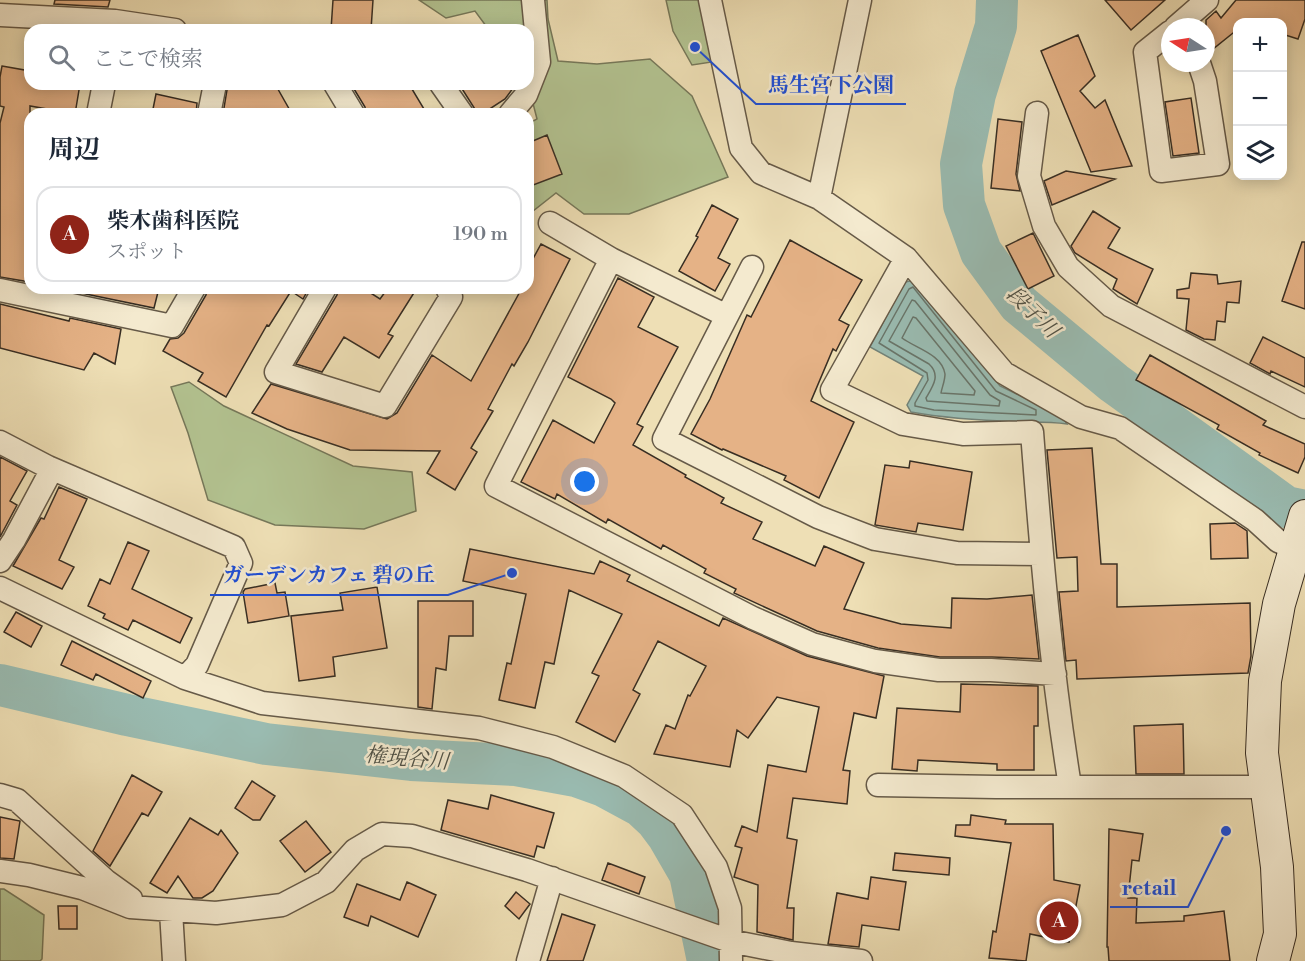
<!DOCTYPE html>
<html lang="ja">
<head>
<meta charset="utf-8">
<style>
  :root { --surface:#fff; --page:#f2f2f3; --text:#1f2937; --muted:#747a83; --line:#e0e1e3; --accent:#8f2418 }
  body { margin:0; font-family:"Libre Bodoni","Noto Serif JP",serif; background:var(--page); color:var(--text) }
  .controls { position:absolute; right:18px; top:18px; display:grid; overflow:hidden; border-radius:12px; box-shadow:0 3px 15px #0003 }
  .controls button { width:54px; height:54px; display:grid; place-items:center; padding:0; border:0; border-bottom:2px solid var(--line); background:var(--surface); color:var(--text); font:30px sans-serif }
  .compass { position:absolute; left:1161px; top:18px; width:54px; height:54px; border-radius:50%; background:var(--surface); box-shadow:0 3px 15px #0003; rotate:282deg }
  .you { position:absolute; left:585px; top:482px; width:21px; height:21px; margin:-15px; border:4px solid #fff; border-radius:50%; background:#1a73e8; box-shadow:0 0 0 9px #1a73e833 }
  .badge { display:grid; place-items:center; width:39px; height:39px; border-radius:50%; background:var(--accent); color:#fff; font-size:20px; font-weight:700 }
  .pin { position:absolute; translate:-50% -50%; border:3px solid #fff; box-shadow:0 2px 6px #0006 }
  .list { margin:0; padding:0; list-style:none }
  h2 { display:flex; justify-content:space-between; align-items:center; height:78px; margin:0; padding:0 24px; font-size:26px }
  h2 small { font-size:20px; font-weight:400; color:var(--muted) }
  .list li { display:grid; grid-template-columns:39px 1fr auto; gap:18px; align-items:center; box-sizing:border-box; height:96px; margin:0 12px 12px; padding:0 12px; border:2px solid var(--line); border-radius:18px }
  .list b { display:block; font-size:22px; white-space:nowrap }
  .list p { margin:0; font-size:20px; white-space:nowrap; color:var(--muted) }
  .list em { font-size:20px; font-style:normal; color:var(--muted) }
  .icon { flex:none; width:33px; height:33px; fill:none; stroke:currentColor; stroke-width:2; stroke-linecap:round; stroke-linejoin:round }
  .map { position:relative; flex:none; width:1305px; height:961px; overflow:hidden }
  .search { position:absolute; background:var(--surface); box-shadow:0 3px 15px #0003; left:24px; top:24px; width:510px; height:66px; display:flex; align-items:center; gap:15px; box-sizing:border-box; padding:0 21px; border-radius:18px; color:var(--muted); font-size:22px }
  .panel { position:absolute; background:var(--surface); box-shadow:0 3px 15px #0003; left:24px; top:108px; width:510px; height:186px; border-radius:18px }
  .map>svg:first-child { display:block }
  .green { fill:#b3c391; stroke:#76785a; stroke-width:1.5 }
  .water { fill:#9abcb2; stroke:#738379; stroke-width:1.5 }
  .lines { fill:none; stroke-linecap:round; stroke-linejoin:round }
  .shore { stroke:#69756a; stroke-width:1.5 }
  .river { stroke:#9abcb2; stroke-width:42 }
  .building { fill:#e5b286; stroke:#382e23; stroke-width:1.5 }
  .street-casing { stroke:#665a48; stroke-width:25 }
  .secondary-casing { stroke:#382e23; stroke-width:34 }
  .street { stroke:#f4eacf; stroke-width:22 }
  .secondary { stroke:#f4eacf; stroke-width:32 }
  .labels { text-anchor:middle; stroke-width:5; stroke-linejoin:round; paint-order:stroke }
  .water-label { font-size:21px; font-style:italic; fill:#505247; stroke:#f4eacf }
  .leader { fill:none; stroke:#1d4ed8; stroke-width:2 }
  .callout-dot { fill:#1d4ed8; stroke:#f4eacf; stroke-width:2 }
  .callout-label { font-size:21px; text-anchor:middle; font-weight:bold; fill:#1d4ed8; stroke:#f4eacf; stroke-width:5; stroke-linejoin:round; paint-order:stroke }
</style>
</head>
<body>
<div class="map">
<svg width="1305" height="961" viewBox="0 0 1305 961">
  <rect width="100%" height="100%" fill="#eedfb5"/>
  <filter id="stains"><feTurbulence type="fractalNoise" baseFrequency=".00333" numOctaves="4"/><feColorMatrix values="0 0 0 0 .2 0 0 0 0 .09 0 0 0 0 .02 0 0 0 .5 -.17"/></filter>
  <radialGradient id="worn" r=".72"><stop offset=".6" stop-color="#630" stop-opacity="0"/><stop offset="1" stop-color="#630" stop-opacity=".3"/></radialGradient>
  <path class="green" d="M419,0H547L548,19L558,61L597,64L650,59L692,96L728,177L629,214H584L556,193L528,215V124L537,119L528,84V30H489L475,11L446,18Z
    M666,0H699L712,62L692,65L673,31Z
    M189,382L224,406L353,466L412,472L416,511L364,529L275,525L208,500L188,433L171,387Z
    M0,889H4L44,915L42,959L40,961H0Z"/>
  <path class="water" d="M915,280L1000,386L1062,416L1067,424C1054,422 1042,422 1029,422C990,421 949,419 911,412L907,405L923,376L870,347L905,282Z"/>
  <g class="lines">
    <path class="shore" d="M913,287L996,391L1036,410V415L934,410L915,406V403L928,380L927,373L879,343L909,289Z
      M912,300L915,301L990,395L1000,401L999,406L927,401L926,398C933,386 941,375 929,364L889,341Z
      M913,317L916,318L975,391L974,395L941,393C942,387 945,381 945,374C942,354 915,348 902,338Z"/>
    <path class="river" d="M997,0L996,26L975,94L961,164L964,205L981,252L1019,304L1114,383L1286,507L1305,511
      M0,685L127,715L266,744L411,760L516,765L576,776L604,786L641,806L656,820L668,836L690,874L708,961"/>
  </g>
  <path class="building" d="M55,0H110L108,7L54,4Z
    M333,0H373L371,30H331Z
    M1105,0H1165L1131,30Z
    M1236,0H1305V19L1298,39L1282,34V22H1238V29L1208,53L1206,52V20L1216,11L1221,18Z
    M1078,35L1095,76L1080,91L1095,108L1105,100L1132,166L1091,172L1041,51Z
    M2,66L30,71V84H80L75,114L30,106V282L0,277V123L4,107L0,106V77Z
    M228,84H275L292,114H223Z
    M351,84H409L427,114H366L365,107Z
    M459,84H516L505,99L482,114H478Z
    M156,94L197,103L196,114H152Z
    M1191,98L1199,153L1173,156L1165,102Z
    M998,119L1022,122L1016,174L1020,191L991,188Z
    M547,135L562,174L528,187V143Z
    M1066,171L1115,179L1052,205L1044,181Z
    M712,205L738,219L718,258L730,264L715,291L679,271L698,237L696,236Z
    M1093,211L1120,228L1108,248L1153,269L1137,304L1113,289L1117,279L1075,253L1071,246Z
    M1033,233L1054,276L1028,289L1006,246Z
    M790,240L862,280L839,320L849,325L836,351L833,349L811,401L854,422L819,498L784,480L786,476L723,449L722,450L691,434L710,399L747,315L751,317Z
    M1302,242H1305V309L1282,301Z
    M541,244L570,259L528,342L514,366L512,364L488,409L493,411L471,448L477,452L455,490L427,473L440,451L350,450L287,429L252,413L271,384L387,419L397,413L432,355L471,381L522,288H528V268Z
    M1191,273L1217,275L1218,284L1241,281L1239,303L1227,302L1225,322L1217,321L1215,340L1204,339L1186,330L1189,299L1177,298V290L1189,288Z
    M618,278L654,297L638,327L678,347L637,424L643,427L633,445L686,475L685,477L724,498L721,503L762,522L753,539L815,566L824,546L864,563L844,609L901,624L951,628L952,598L987,599L1032,595L1039,659L992,657H940L878,648L817,631L734,593L736,589L704,573L706,569L663,545L661,549L608,519L606,523L557,494L555,499L521,482L553,420L594,443L615,403L611,399L568,377Z
    M78,288H159L154,308L76,292Z
    M207,288H309L303,299L291,291L269,326L267,325L226,397L198,381L203,373L163,351L170,339L178,338L184,333L206,295Z
    M338,288H363L380,299L388,288H417L388,334L393,336L379,358L344,337L322,372L296,364L337,295Z
    M0,304L69,321L70,318L121,329L115,364L94,353L84,370L0,348Z
    M1263,337L1305,358V387L1271,371L1270,374L1250,363Z
    M1150,355L1266,421L1263,425L1305,444V457L1298,473L1259,455L1260,453L1217,429L1219,425L1136,380Z
    M1092,448L1101,564H1117V607L1250,603L1251,656L1248,673L1077,679L1076,660L1066,661L1059,592L1078,591L1077,557L1057,558L1047,450Z
    M0,457L27,471L10,501L17,505L0,537Z
    M910,461L972,472L963,530L918,523L916,532L875,525L885,465L909,468Z
    M59,487L87,499L59,560L74,567L62,589L13,566L41,518L44,519Z
    M1235,523L1247,531L1248,558L1211,559L1210,524Z
    M128,542L149,551L132,589L192,618L180,643L133,620L128,630L103,618L105,614L88,606L100,579L110,584Z
    M470,549L594,574L600,561L630,575L627,581L719,626L723,618L807,656L884,676L876,718L854,713L843,770L850,771L847,804L793,798L787,838L797,840L787,908H794L793,940L757,932L758,885L734,877L742,848L735,846L742,826L757,832L768,765L806,772L819,707L777,697L748,738L737,730L730,767L654,754L666,725L675,729L688,695L690,696L706,666L658,641L633,690L640,694L615,742L576,722L599,676L592,673L622,614L569,590L554,664L545,662L535,708L499,700L507,663L511,664L526,594L463,581Z
    M275,583L277,593L285,592L289,616L248,623L243,592L245,589Z
    M377,587L387,648L333,657L335,676L299,681L291,616L343,610L340,593Z
    M418,601H473V636H449L446,670L436,668L432,709L418,707Z
    M16,612L42,626L31,647L4,632Z
    M72,641L151,681L143,698L96,674L93,680L61,665Z
    M961,684L1038,686V726H1034V770H997V764L918,760L917,771L892,769L897,708L960,712Z
    M1183,724L1184,774H1136L1134,726Z
    M132,775L162,792L148,816L142,813L110,866L93,851Z
    M252,781L275,796L260,820H253L235,808Z
    M491,795L554,813L544,848L537,846L534,857L441,830L448,800L488,809Z
    M971,815L1006,820L1005,824H1053L1054,880L1080,885L1069,942L1030,934L1026,961L989,958L993,931L996,932L1011,843L955,836L956,825H970Z
    M0,817L20,821L14,859L0,858Z
    M190,818L218,835L221,830L238,853L213,891L202,898H193L178,876L167,893L150,883Z
    M306,821L331,852L305,872L280,841Z
    M1109,829L1143,834L1139,861L1132,860L1128,898H1137L1136,923L1184,921V916L1224,911L1230,961H1109L1108,947H1107Z
    M895,853L950,858L949,875L893,870Z
    M608,863L645,877L639,894L602,880Z
    M871,877L906,882L899,930L862,925L859,947L828,944L837,893L868,899Z
    M407,882L436,895L418,937L371,916L368,926L344,917L357,884L400,900Z
    M516,892L530,904L519,919L505,906Z
    M58,906H77V929H59Z
    M562,914L595,925L583,961H547Z"/>
  <g class="lines">
    <defs>
      <path id="street" d="M710,0L741,148L761,173L819,198
        M860,0L819,198L906,258
        M0,15L115,21L175,30
        M1176,27L1207,0
        M1170,32L1145,52L1161,171L1218,164L1205,81L1199,63
        M335,84L353,114
        M441,84L462,114
        M1037,113L1029,176L1044,226L1068,267L1111,306L1305,407
        M98,114L104,84
        M209,114L215,84
        M510,114L526,95L539,62L533,0
        M550,223L611,259
        M752,267L664,439L818,517L875,539L957,553L1041,554
        M325,288L276,372L385,406L451,297L447,288
        M0,290L172,326L194,288
        M727,316L611,259L496,486L753,618L812,644L875,661L939,670H991L1055,674
        M0,442L48,467L234,547L241,563L197,665L185,678
        M0,561L14,540L52,469
        M0,588L185,678L262,703L479,728L553,747L624,776L682,815L716,867L730,908L731,961
        M878,785L996,787H1265
        M1070,786C1051,669 1041,550 1032,432L963,434L903,424L832,390L906,258L1004,373L1081,417L1120,428L1255,520L1278,541L1296,549L1305,550
        M0,795L17,800L106,881L131,899
        M0,871L29,875L82,888L130,907L216,913L282,905L326,882L355,850L382,834L412,836L527,870L730,941L791,953L861,961
        M171,911L174,961
        M528,961L552,878"/>
      <path id="secondary" d="M1273,961L1280,934L1277,867L1262,753L1265,681L1279,604L1305,516"/>
    </defs>
    <use href="#street" class="street-casing"/>
    <use href="#secondary" class="secondary-casing"/>
    <use href="#street" class="street"/>
    <use href="#secondary" class="secondary"/>
  </g>
  <g class="labels">
    <g class="water-label">
      <text transform="translate(1033 312) rotate(44)" y="7">段子川</text>
      <text transform="translate(407 758) rotate(5)" y="7">権現谷川</text>
    </g>
  </g>
  <path class="leader" d="M695 47L756 104H906M512 573L448 595H210M1226 831L1188 907H1110"/>
  <g class="callout-dot">
    <circle cx="695" cy="47" r="6"/>
    <circle cx="512" cy="573" r="6"/>
    <circle cx="1226" cy="831" r="6"/>
  </g>
  <g class="callout-label">
    <text x="831" y="92">馬生宮下公園</text>
    <text x="329" y="582">ガーデンカフェ 碧の丘</text>
    <text x="1149" y="895">retail</text>
  </g>
  <rect width="100%" height="100%" filter="url(#stains)"/>
  <rect width="100%" height="100%" fill="url(#worn)"/>
</svg>
<div class="controls">
<button>+</button>
<button>−</button>
<button><svg class="icon" aria-label="layers" viewBox="0 0 24 24"><path d="M12 4l9 5-9 5-9-5zM3 14l9 5 9-5"/></svg></button>
</div>
<svg class="compass" viewBox="-18 -18 36 36"><path d="M0-13l5 13h-10z" fill="#e53935"/><path d="M0 13l5-13h-10z" fill="#747a83"/></svg>
<div class="you"></div>
<div class="pin badge" style="left:1059px;top:921px">A</div>
<div class="search"><svg class="icon" aria-label="search" viewBox="0 0 24 24"><circle cx="10" cy="10" r="6"/><path d="M15 15l6 6"/></svg>ここで検索</div>
<section class="panel">
<h2>周辺<small></small></h2>
<ul class="list">
<li><span class="badge">A</span><div><b>柴木歯科医院</b><p>スポット</p></div><em>190 m</em></li>
</ul>
</section>
</div>
</body>
</html>
